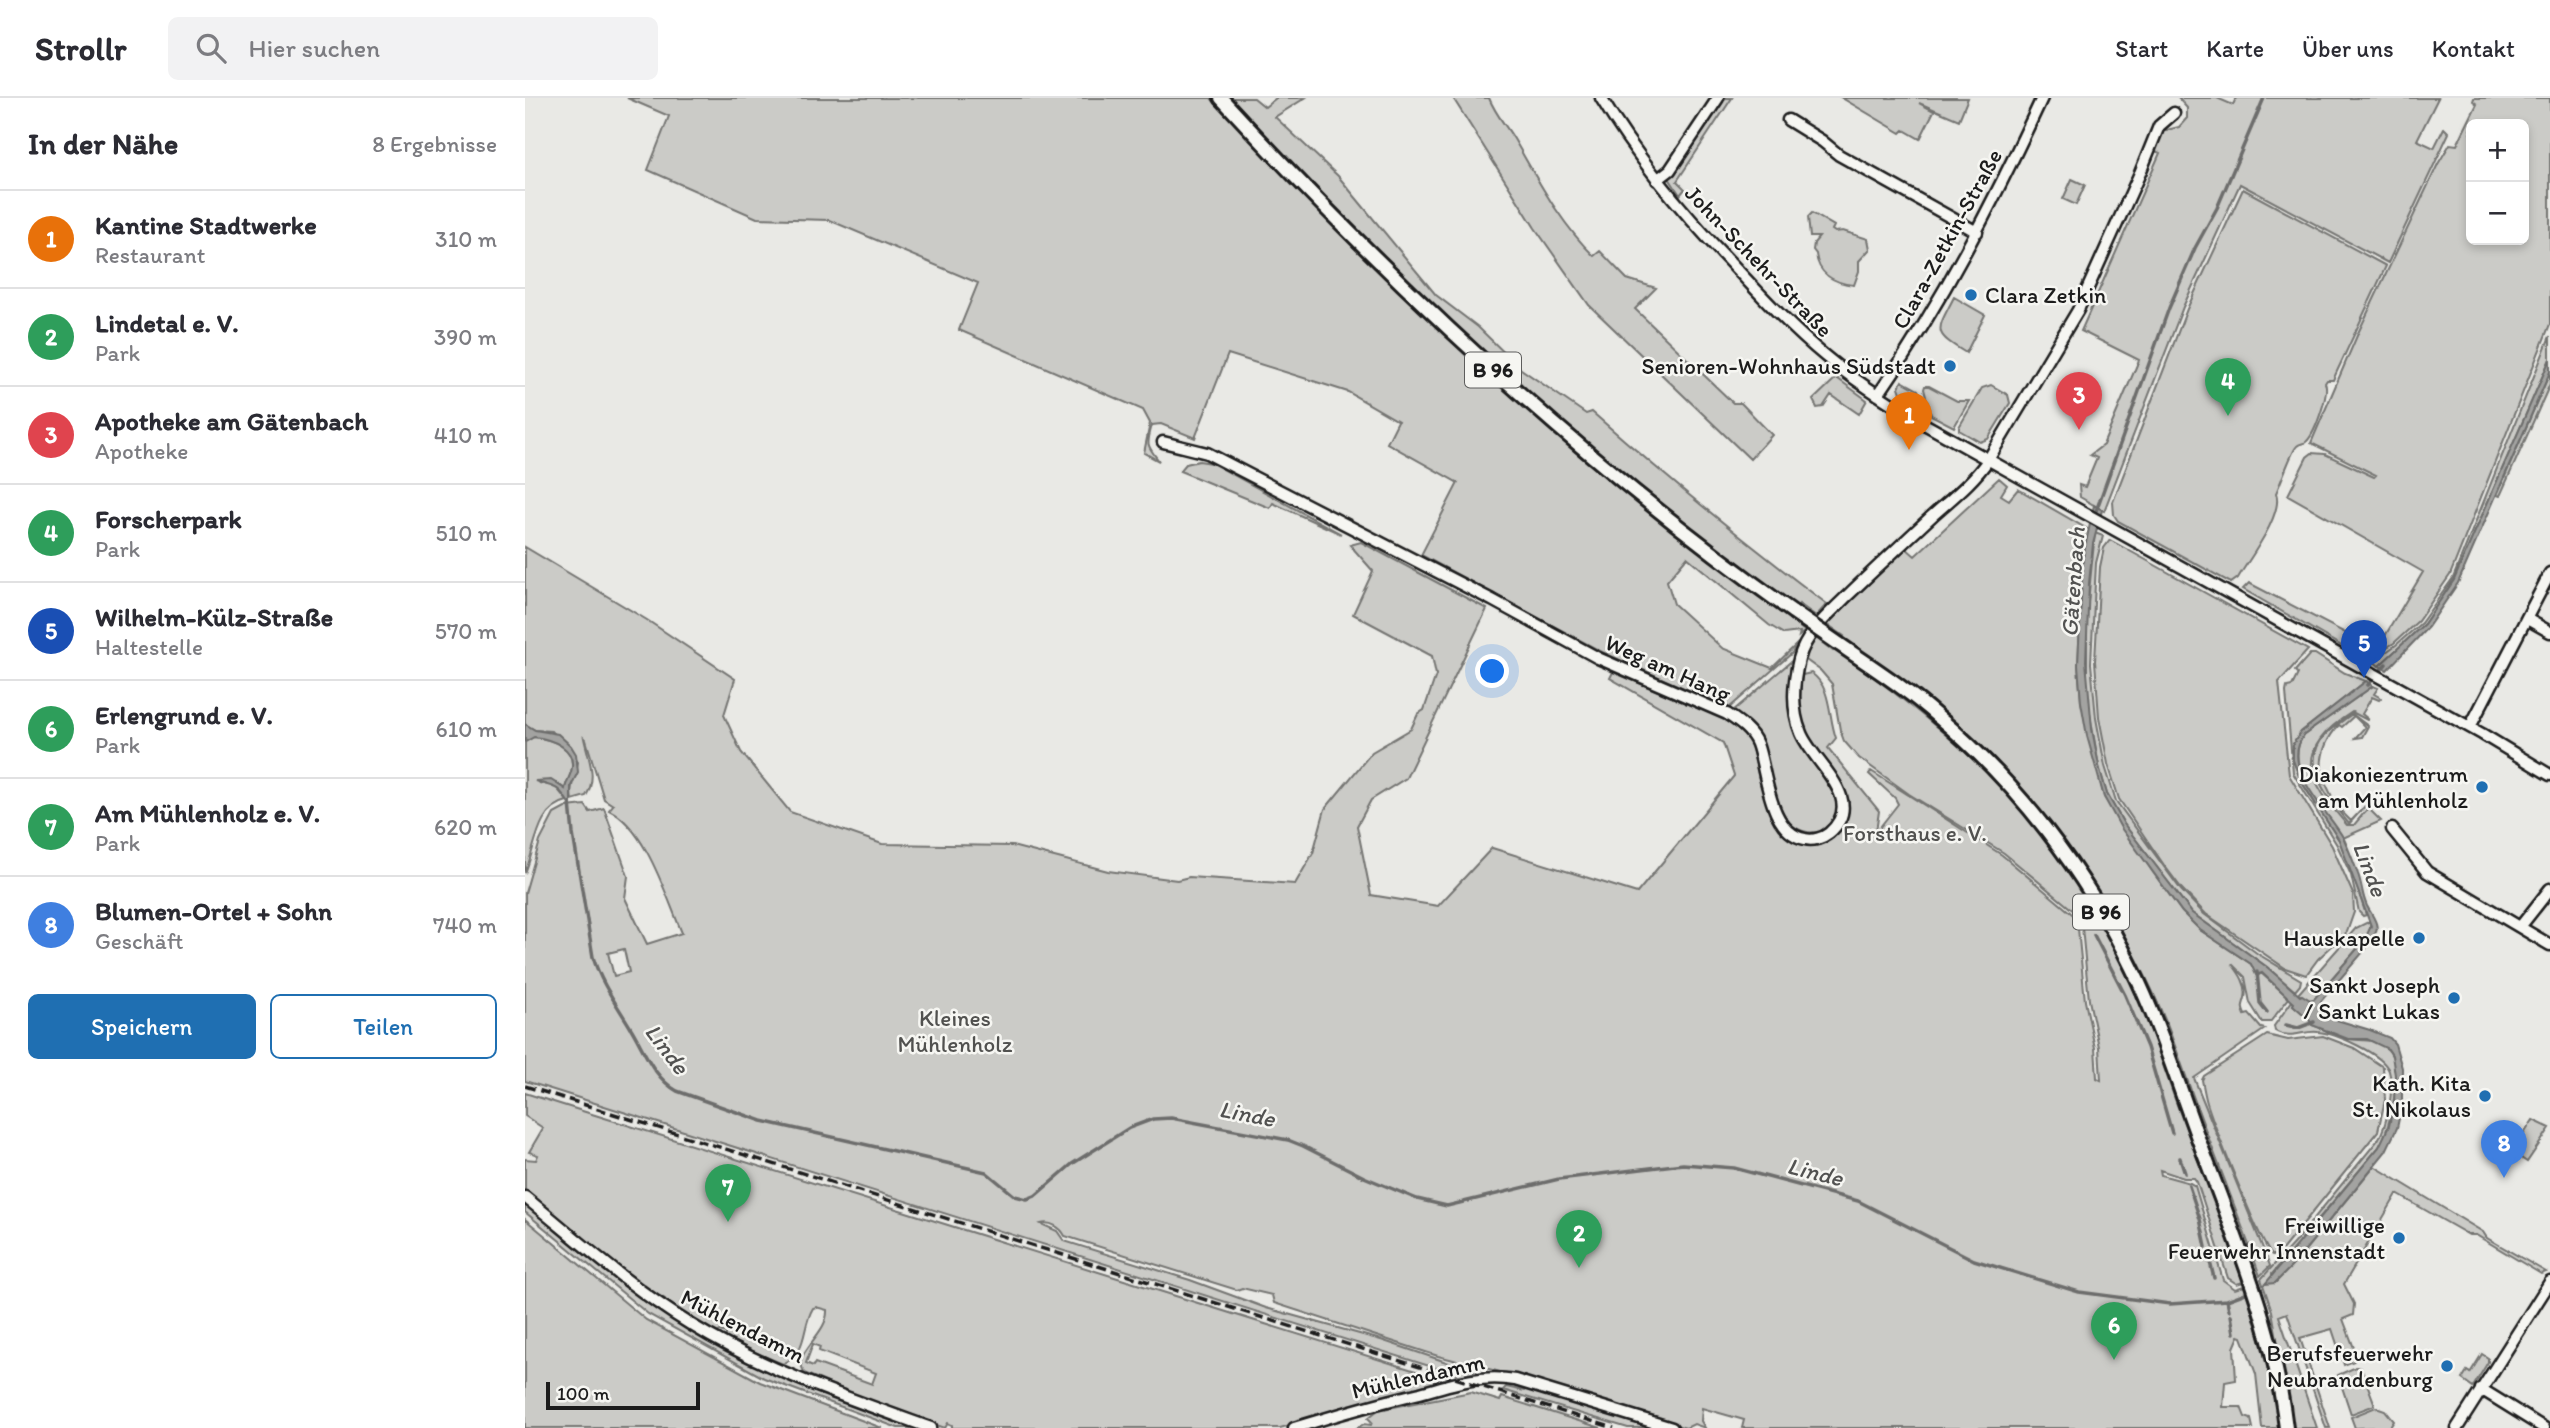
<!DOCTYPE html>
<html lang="de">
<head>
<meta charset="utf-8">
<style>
  :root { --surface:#fff; --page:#f2f2f3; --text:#2b2b33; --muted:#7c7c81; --line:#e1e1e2; --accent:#1f6fb2 }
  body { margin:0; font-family:Itim,sans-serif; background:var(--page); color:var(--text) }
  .controls { position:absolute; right:21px; top:21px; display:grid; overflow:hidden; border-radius:10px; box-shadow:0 4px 10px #0003 }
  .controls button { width:63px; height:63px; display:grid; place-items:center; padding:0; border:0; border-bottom:2px solid var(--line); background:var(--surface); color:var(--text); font:35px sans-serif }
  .scale { position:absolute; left:21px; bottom:18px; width:154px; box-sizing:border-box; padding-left:7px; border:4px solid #1c1c1c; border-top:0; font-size:19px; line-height:24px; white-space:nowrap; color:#1c1c1c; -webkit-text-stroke:5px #f6f6f2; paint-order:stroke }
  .you { position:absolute; left:968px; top:574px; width:24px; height:24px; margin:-18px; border:5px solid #fff; border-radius:50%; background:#1a73e8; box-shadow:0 0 0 10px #1a73e833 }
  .badge { display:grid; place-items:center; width:46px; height:46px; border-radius:50%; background:var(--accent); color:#fff; font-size:23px; font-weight:700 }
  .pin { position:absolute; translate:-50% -58px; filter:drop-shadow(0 2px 4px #0008) }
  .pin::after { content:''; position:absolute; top:37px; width:24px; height:21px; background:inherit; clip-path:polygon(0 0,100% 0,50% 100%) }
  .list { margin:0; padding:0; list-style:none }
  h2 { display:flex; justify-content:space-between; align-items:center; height:91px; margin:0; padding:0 28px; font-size:30px }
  h2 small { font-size:23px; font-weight:400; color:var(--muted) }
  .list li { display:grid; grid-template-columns:46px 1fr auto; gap:21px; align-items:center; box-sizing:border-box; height:98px; padding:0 28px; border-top:2px solid var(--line) }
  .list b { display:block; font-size:26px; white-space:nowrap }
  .list p { margin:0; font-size:23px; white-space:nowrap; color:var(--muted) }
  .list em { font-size:23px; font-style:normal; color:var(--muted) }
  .actions { display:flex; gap:14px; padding:21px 28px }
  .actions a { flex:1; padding:16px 0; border:2px solid var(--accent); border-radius:10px; text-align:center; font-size:24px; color:var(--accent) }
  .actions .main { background:var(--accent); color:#fff }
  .icon { flex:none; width:38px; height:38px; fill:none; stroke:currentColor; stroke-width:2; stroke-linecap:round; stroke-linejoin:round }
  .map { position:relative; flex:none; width:2025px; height:1330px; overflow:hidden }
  header { display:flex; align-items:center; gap:42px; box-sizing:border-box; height:98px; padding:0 35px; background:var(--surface); border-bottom:2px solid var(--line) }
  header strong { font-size:33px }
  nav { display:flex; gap:38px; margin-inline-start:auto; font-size:24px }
  .search { width:490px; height:63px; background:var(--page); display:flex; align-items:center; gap:18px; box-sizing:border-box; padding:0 24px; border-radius:10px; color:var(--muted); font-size:26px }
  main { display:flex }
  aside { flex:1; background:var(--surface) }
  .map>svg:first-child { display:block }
  .green { fill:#cbcbc7; stroke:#747472; stroke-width:2; fill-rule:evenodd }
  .water { fill:#a3a3a1; stroke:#6d6d6c; stroke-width:2 }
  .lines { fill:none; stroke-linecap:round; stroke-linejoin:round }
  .stream { stroke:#6d6d6c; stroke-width:3.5 }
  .minor-casing { stroke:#1c1c1c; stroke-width:15 }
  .major-casing { stroke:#1c1c1c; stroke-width:18 }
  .minor { stroke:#f6f6f2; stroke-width:10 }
  .major { stroke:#f6f6f2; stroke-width:12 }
  .rail { stroke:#1c1c1c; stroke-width:3.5; stroke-dasharray:10 5; stroke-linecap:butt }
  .major-bridge-casing { stroke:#1c1c1c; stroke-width:18; stroke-linecap:butt }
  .major-bridge { stroke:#f6f6f2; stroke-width:12 }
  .poi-dot { fill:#1f6fb2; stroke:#f6f6f2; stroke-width:2.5 }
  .labels { text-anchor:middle; stroke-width:5; stroke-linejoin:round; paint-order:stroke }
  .shield { fill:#f6f6f2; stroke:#5d5d5c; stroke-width:2 }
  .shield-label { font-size:21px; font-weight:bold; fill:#1c1c1c }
  .street-label { font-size:23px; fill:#1c1c1c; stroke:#f6f6f2 }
  .poi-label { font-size:23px; fill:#1c1c1c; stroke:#f6f6f2; text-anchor:end }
  .park-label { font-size:23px; fill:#51514f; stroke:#f6f6f2 }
  .water-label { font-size:24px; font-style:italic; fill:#525251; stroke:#f6f6f2 }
</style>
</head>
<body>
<header>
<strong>Strollr</strong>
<div class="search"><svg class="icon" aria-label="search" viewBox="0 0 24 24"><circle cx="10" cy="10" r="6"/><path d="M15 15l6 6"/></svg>Hier suchen</div>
<nav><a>Start</a><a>Karte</a><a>Über uns</a><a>Kontakt</a></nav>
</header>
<main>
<aside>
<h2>In der Nähe<small>8 Ergebnisse</small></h2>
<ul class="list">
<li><span class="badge" style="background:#e8710a">1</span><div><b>Kantine Stadtwerke</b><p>Restaurant</p></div><em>310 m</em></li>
<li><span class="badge" style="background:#2e9e5b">2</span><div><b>Lindetal e. V.</b><p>Park</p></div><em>390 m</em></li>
<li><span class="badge" style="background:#e0444e">3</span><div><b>Apotheke am Gätenbach</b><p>Apotheke</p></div><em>410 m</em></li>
<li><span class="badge" style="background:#2e9e5b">4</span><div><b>Forscherpark</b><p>Park</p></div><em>510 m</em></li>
<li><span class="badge" style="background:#1a4fb4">5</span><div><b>Wilhelm-Külz-Straße</b><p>Haltestelle</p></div><em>570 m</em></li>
<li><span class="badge" style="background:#2e9e5b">6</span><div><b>Erlengrund e. V.</b><p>Park</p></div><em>610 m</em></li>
<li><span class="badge" style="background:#2e9e5b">7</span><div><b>Am Mühlenholz e. V.</b><p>Park</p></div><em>620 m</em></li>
<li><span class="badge" style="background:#3f7fe0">8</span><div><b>Blumen-Ortel + Sohn</b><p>Geschäft</p></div><em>740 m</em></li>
</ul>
<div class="actions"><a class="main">Speichern</a><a>Teilen</a></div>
</aside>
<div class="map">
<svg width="2025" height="1330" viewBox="0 0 2025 1330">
  <rect width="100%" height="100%" fill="#e9e9e5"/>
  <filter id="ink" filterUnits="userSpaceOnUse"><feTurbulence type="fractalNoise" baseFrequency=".0143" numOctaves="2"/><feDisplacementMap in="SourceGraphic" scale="14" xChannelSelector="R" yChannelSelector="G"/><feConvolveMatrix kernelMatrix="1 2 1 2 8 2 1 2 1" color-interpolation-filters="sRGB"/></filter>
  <g filter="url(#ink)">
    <path class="green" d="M102,0H686C850,177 1026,341 1219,485C1241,502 1260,519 1280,533L1274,538L1275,534L1259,536L1244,527L1162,459L1142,483L1149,506L1197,550L1247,570L1273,545L1267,555L1204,610L1077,554L896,457L933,385L862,345L873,323L823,294L703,256L670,340L636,326L627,327C621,348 622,347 634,363L619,355L625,325L618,312L434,232L453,185L304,122L232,120L123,72L144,18Z
      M704,0H729L740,9L751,0H780L750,19L813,78L911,197L953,229L996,271L1061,316L1067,314C1143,381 1221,445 1302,506L1291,518L1274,506L1272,509C1165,432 1063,350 966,263C873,180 788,91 704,0Z
      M928,0H964C971,17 980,26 989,41C1013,82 1035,125 1069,158L1075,153L1102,181L1131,190L1110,211L1208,305H1216L1247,337L1225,361L1064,207L1010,130Z
      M1196,0H1207L1152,83L1160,91L1155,97L1144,80Z
      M1317,0H1443L1434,22L1394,5L1409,13L1395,41L1379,32L1376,35Z
      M1653,0H1692L1708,7L1711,0H1913L1892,42L1909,50L1919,30L1924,35L1863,165L1715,86L1658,209L1579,413L1555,399L1554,387L1560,389L1572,360L1565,357L1578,347L1614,262L1556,233L1635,55L1628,52L1637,33L1654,29L1662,20V10Z
      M1949,0H2025V226L1925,477L1893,523L1869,545L1841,562L1718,491L1724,485L1849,550L1854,548L1898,474L1763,397L1782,359L1787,355L1800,356L1849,379L1851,377L1786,345L1834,233L1913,66L1925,46L1932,47L1952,6L1948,3ZM1946,26H1999V142H1946Z
      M1547,81L1560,87L1551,107L1538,101Z
      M1718,91L1861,168L1808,282H1802L1800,285C1805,294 1790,335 1782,343C1780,346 1775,345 1772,348C1767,352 1755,387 1751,395C1759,416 1724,461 1713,480L1706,485L1593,423L1589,417L1588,404L1662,211Z
      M1287,115L1309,128L1307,132L1310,134L1318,133L1343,141L1345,151L1334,163V173L1329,187C1309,185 1293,176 1291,156L1288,152L1289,145L1294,139H1285L1283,119Z
      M1429,199L1460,217L1441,255C1406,234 1412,233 1429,199Z
      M2025,238V261L1929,482L1899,526L1854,568L1848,563L1871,547L1896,525L1928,480Z
      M2025,274V286L1975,398L1972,397Z
      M1310,281H1313L1342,302L1334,316L1306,297L1298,309L1292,310L1288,302Z
      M1377,283L1393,292L1400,313L1378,300L1374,289Z
      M1466,287L1483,297L1485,305L1463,341L1455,344L1434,332V329L1457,290Z
      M1400,288H1404L1432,303H1444L1429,329L1406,317L1399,291Z
      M674,363L687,365L816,436L748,405L745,410L655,373L661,366Z
      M1474,380L1482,387L1476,397L1484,402L1493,391L1564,432L1558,459L1553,567L1556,604L1579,699L1627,773L1657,814L1675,832L1726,866L1733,878L1736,875L1764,900L1745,924H1737L1725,905L1720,879L1707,866C1714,875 1723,887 1720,900C1718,908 1716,908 1720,917L1724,916L1736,930L1740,931L1669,980L1744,1165L1745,1168L1735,1178C1718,1129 1699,1081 1681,1033C1668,999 1656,963 1643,929C1601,825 1535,727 1455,648C1413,607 1366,574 1318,540L1319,538L1302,526L1381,450L1390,458Z
      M1570,435L1578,438L1571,465L1566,565L1571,620L1580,668L1591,703L1656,792L1679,816L1733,856L1776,882L1775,887L1770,893L1742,869L1667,815L1599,726L1582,696L1574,669L1562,599V514Z
      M1585,442L1783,552L1754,584L1764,677L1807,748L1828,796L1829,814L1822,834L1793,861L1781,877L1760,870L1681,816L1657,791L1639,767L1594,701L1583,666L1574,619L1570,563L1575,469L1579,450Z
      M836,444L962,511L881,680L846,702L832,728L846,797L913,808L967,750L1112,795L1209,678L1198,645L1085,580L1088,574L1195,619C1204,624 1214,629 1221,637C1228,646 1228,657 1231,668C1236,692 1248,730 1269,743C1301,762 1328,723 1319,693C1316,683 1307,674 1301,666C1278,634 1271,616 1277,577L1286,575C1307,589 1303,618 1311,640L1303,650L1354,713L1351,734L1373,706L1370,700L1344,676L1346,673L1477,757L1552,820L1560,903L1570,950L1572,980L1576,982L1574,949L1564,902L1556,819L1479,755L1384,696L1334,660L1319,643L1315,632L1307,586L1296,573L1281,562L1283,554L1291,540L1308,553L1311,551C1375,598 1438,646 1492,706C1535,754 1571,812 1600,870C1621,913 1635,959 1651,1004C1673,1064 1698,1123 1718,1184L1712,1186L1703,1180L1672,1084L1669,1080H1659L1635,1072L1636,1077L1665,1085L1670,1088L1698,1182L1710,1191L1719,1188C1733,1231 1748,1285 1754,1330H1737L1731,1276L1717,1239L1714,1238L1709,1250L1711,1282L1700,1284L1698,1309H1716L1720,1319L1726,1321L1728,1330H1217L1219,1322L1177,1310L1176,1323L1180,1330L1169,1326L1161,1330L991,1278L913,1258L749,1205L747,1197L717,1190L712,1192L540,1138C536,1130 526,1123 516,1126L532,1133L539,1143L665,1182L741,1210L856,1242L954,1275L939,1279L0,983V795L15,743L29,716L42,709L60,707L65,714L79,710L103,778L100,800L122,846L157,835C141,798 121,730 84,712L88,707L79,701L61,642L59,640C63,660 73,679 61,698L47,702C44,689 51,678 53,664L26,633L10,632L0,626V449L122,522L210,581L199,617L216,654L265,714L357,746L487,748L583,773L652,782L664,779L770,786L788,755L800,711L847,654L886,631L893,616L899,612L911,577L907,558L828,516L848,473L825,447ZM99,851L104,874L89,878L83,855Z
      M1785,556H1790L1820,575L1841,583L1776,634L1768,646V662L1776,683L1814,742L1828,777L1841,817L1838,818L1834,814L1826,777L1812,747L1768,675L1761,594L1762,589L1767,588L1773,576L1770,573Z
      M1270,560C1264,605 1262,629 1291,668C1299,679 1312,691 1313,705C1317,738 1280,743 1261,722L1218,622L1208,613Z
      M1848,588L1853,590L1849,596L1856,600L1854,602L1847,599L1837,616L1843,621L1842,622L1827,614C1767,652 1782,681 1822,727H1829L1843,710L1856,723L1818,740C1800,715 1756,667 1779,637Z
      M1827,616L1843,628L1837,639L1830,640L1840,629L1829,618L1817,629L1814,627C1798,644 1793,664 1799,686H1801L1812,709L1826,723L1841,707L1824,726C1805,703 1773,666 1800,637C1808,628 1818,623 1827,616Z
      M9,639C25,641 49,648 47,669C47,677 41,683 40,691L32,685H14L30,688L42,703C11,710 11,750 0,775V644Z
      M1845,823V835L1839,843L1789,901L1785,902L1773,896L1831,830Z
      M1767,903L1769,905L1768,907L1784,921L1787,927C1799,930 1810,939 1823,941C1836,943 1849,940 1860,949C1881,965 1866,1030 1854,1049L1747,1176L1750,1185L1767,1168L1849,1068L1958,1134L1962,1140L2021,1174L2016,1176L1951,1137H1944L1872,1096L1819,1186L1829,1206L1828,1217L1818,1221L1832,1258L1829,1263L1819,1267L1807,1231L1775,1240L1805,1330H1801L1762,1215L1754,1218L1792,1330H1768L1747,1213L1736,1181L1769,1145L1853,1042C1862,1027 1870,991 1864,973C1858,956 1810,935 1793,934C1778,932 1766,942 1750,933L1749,928Z
      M1742,937L1763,942L1798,938L1829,950L1858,969L1860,1002L1853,1033L1757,1152L1752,1157H1747C1737,1150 1690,1029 1683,1008C1680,1000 1679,991 1677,982L1679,978Z
      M0,995L38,1007L923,1283L755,1330H427V1327L423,1325L420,1330L358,1308L279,1275L275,1263C282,1245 303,1231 302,1212L291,1209L288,1210C276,1230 284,1253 258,1266L201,1242V1235L195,1233L191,1236L140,1204V1201L135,1198L133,1200L0,1093V1061L11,1062L13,1057L4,1054L18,1030L0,1018ZM288,1246L295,1249L294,1253L351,1275L347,1286L290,1265L288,1268L281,1265Z
      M2008,1022L2025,1030L2002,1064L1987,1054Z
      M0,1104C62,1155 122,1207 192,1247L393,1330H373L239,1280L123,1216L0,1114Z
      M0,1121L121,1222L235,1284L357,1330H0Z
      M1957,1256L1963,1260V1264L1948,1289L1937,1281L1942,1273L1945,1275Z
      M1831,1269L1836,1270L1850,1307L1826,1316L1813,1277Z
      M981,1289L999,1293L1001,1290L1132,1330H1103L978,1292Z
      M946,1294L975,1303L977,1299L1076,1330H832L839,1326L846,1327L847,1324L843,1320L853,1312Z
      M1851,1309L1860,1312L1869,1323L1865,1329L1830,1330L1826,1319Z"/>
    <path class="water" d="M2025,261V274L1933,485L1903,529L1862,572L1854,568L1899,526L1929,482Z
      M1569,407L1577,412L1568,446L1564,485L1561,563L1567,631L1574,668L1582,696L1599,726L1667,815L1742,869L1775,898L1777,897L1785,902L1789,901L1839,843L1846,828L1814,742L1776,683L1768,662V646L1776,634L1841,583L1848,588L1779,637C1754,670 1804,713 1819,741C1824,752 1829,765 1833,776C1837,786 1837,798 1842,808C1851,825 1857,827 1845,846L1796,903V909L1812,922L1845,932L1865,940L1870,946L1877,970V1007L1872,1030L1861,1053L1767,1168L1750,1185L1740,1186L1854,1049L1864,1028L1869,1006L1870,977L1867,957L1863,951L1842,941H1823L1787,927L1784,921L1768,907L1769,905L1737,875L1731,877L1726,866L1675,832L1657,814L1596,730L1579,699L1562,638L1556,604L1553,567L1558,459Z
      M0,626L10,632L33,636L46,648L51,656L53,674L46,688V709C33,686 32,691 10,683L26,682L40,691C41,685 44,680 46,674C53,650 27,641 9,639L0,644Z"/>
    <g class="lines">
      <path class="stream" d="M1571,413L1644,210L1670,150L1692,110L1739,0
        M1843,587L1861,566
        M45,705L48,736L68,859C76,886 93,908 107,932C120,954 129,980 152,993L237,1023L461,1074L490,1098L502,1101L510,1098L547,1066L604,1030L628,1021L646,1020L763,1042L778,1048L839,1079L892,1101L922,1108L1034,1081L1158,1066L1209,1070L1333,1103L1449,1162L1554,1194L1645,1206L1702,1202L1726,1193
        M1569,837L1600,897L1622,949L1647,1035
        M1732,874L1735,905L1742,914
        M1761,927L1773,930L1789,924
        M1655,1060L1660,1075
        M1664,1088L1675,1121L1681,1149
        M1683,1156L1689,1180
        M1702,1202L1704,1212
        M1706,1217L1709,1235"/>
      <defs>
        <path id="minor" d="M1076,0C1112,60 1156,113 1205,164C1235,196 1265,229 1300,258C1331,284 1366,306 1401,327L1957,636L2025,677
          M1263,22L1297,43L1314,57L1452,134
          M1132,82L1145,72L1193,0
          M1353,297C1418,203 1469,103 1517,0
          M638,344L682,355L967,502L1073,560L1202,616C1214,624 1227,633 1232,646C1242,673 1243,734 1280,741C1288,743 1298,740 1304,735C1343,702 1288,665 1276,635C1266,611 1268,585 1274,561C1281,535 1303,517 1322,498C1350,471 1378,445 1407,418C1427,400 1448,384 1463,362L1553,212L1615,75L1634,28L1649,15
          M2002,521L2025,534
          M1945,629L2025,475
          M1867,731L1902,774L2025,847
          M1995,829L2025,791
          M0,1099C54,1143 106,1190 165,1226C239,1272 325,1301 406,1330
          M1956,1291L2019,1330
          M769,1330C811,1317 852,1305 895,1295C927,1286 957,1276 990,1282L1147,1330
          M1932,1330L2025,1184"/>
        <path id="major" d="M696,0C870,189 1058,365 1268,514
          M1314,546C1347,569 1382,591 1412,618C1493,686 1560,773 1606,868C1637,930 1656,997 1681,1061C1714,1149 1750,1236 1761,1330"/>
      </defs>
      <use href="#minor" class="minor-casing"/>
      <use href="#major" class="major-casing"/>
      <use href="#minor" class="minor"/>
      <use href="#major" class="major"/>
      <path class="rail" d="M0,988L1089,1330"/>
      <defs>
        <path id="major-bridge" d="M1268,514L1314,546"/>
      </defs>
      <use href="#major-bridge" class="major-bridge-casing"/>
      <use href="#major-bridge" class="major-bridge"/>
    </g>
  </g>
  <g class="poi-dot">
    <circle cx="1446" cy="197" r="7"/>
    <circle cx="1425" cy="268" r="7"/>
    <circle cx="1957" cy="689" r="7"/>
    <circle cx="1894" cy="840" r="7"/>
    <circle cx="1929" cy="900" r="7"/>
    <circle cx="1960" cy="998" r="7"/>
    <circle cx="1874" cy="1140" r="7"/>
    <circle cx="1922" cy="1268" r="7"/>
  </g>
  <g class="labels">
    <g class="shield">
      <rect x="940" y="254.5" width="56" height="35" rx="5"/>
      <rect x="1548" y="796.5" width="56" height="35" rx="5"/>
    </g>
    <g class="shield-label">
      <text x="968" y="279">B 96</text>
      <text x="1576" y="821">B 96</text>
    </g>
    <g class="street-label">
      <text transform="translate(1422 141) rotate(-61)" y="8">Clara-Zetkin-Straße</text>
      <text transform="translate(1234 163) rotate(46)" y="8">John-Schehr-Straße</text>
      <text transform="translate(1143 570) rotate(24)" y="8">Weg am Hang</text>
      <text transform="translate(218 1228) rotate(27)" y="8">Mühlendamm</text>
      <text transform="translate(893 1278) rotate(-13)" y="8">Mühlendamm</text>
    </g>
    <g class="poi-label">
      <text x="1460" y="205" text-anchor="start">Clara Zetkin</text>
      <text x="1411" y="276">Senioren-Wohnhaus Südstadt</text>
      <text x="1943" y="684">Diakoniezentrum<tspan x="1943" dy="26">am Mühlenholz</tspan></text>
      <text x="1880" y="848">Hauskapelle</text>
      <text x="1915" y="895">Sankt Joseph<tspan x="1915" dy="26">/ Sankt Lukas</tspan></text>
      <text x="1946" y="993">Kath. Kita<tspan x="1946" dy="26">St. Nikolaus</tspan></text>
      <text x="1860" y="1135">Freiwillige<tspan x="1860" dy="26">Feuerwehr Innenstadt</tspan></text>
      <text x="1908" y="1263">Berufsfeuerwehr<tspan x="1908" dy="26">Neubrandenburg</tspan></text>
    </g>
    <g class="park-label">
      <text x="1390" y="743">Forsthaus e. V.</text>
      <text x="430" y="928">Kleines<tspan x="430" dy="26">Mühlenholz</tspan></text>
    </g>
    <g class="water-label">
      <text transform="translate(1548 484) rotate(-86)" y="8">Gätenbach</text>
      <text transform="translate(1845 771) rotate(69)" y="8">Linde</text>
      <text transform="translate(142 951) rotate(53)" y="8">Linde</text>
      <text transform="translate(722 1016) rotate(11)" y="8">Linde</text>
      <text transform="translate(1290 1074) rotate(14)" y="8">Linde</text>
    </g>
  </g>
</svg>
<div class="controls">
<button>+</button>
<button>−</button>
</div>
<div class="scale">100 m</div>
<div class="you"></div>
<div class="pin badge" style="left:1384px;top:352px;background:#e8710a">1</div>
<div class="pin badge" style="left:1054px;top:1170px;background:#2e9e5b">2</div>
<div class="pin badge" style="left:1554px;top:332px;background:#e0444e">3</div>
<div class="pin badge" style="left:1703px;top:318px;background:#2e9e5b">4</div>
<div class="pin badge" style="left:1839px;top:580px;background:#1a4fb4">5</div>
<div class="pin badge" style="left:1589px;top:1262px;background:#2e9e5b">6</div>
<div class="pin badge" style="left:203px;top:1124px;background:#2e9e5b">7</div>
<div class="pin badge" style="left:1979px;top:1080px;background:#3f7fe0">8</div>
</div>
</main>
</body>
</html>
